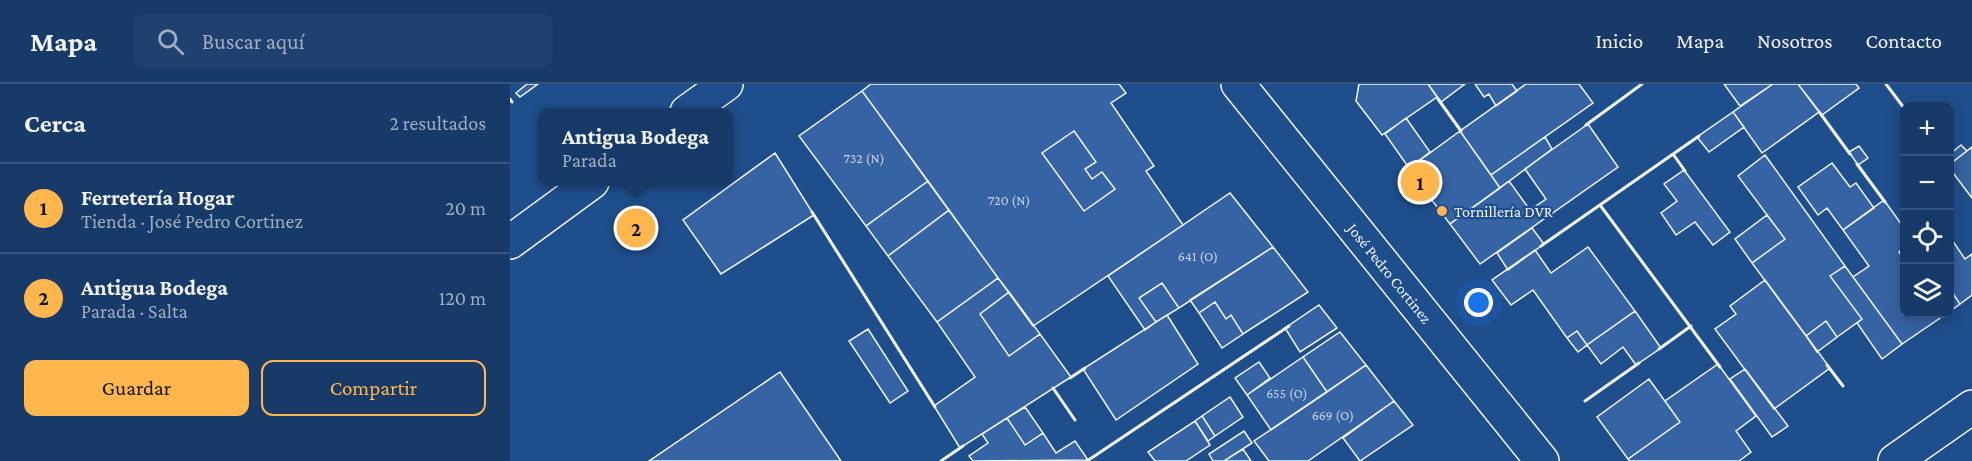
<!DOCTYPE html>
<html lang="es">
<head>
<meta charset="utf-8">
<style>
  :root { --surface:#173a69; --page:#20416f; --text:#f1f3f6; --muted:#9eadc0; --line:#36547d; --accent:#ffb74d }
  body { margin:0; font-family:"Crimson Pro",serif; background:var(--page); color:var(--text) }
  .controls { position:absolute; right:18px; top:18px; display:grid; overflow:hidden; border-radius:12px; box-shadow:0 3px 15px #0003 }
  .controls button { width:54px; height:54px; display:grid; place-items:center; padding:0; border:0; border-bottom:2px solid var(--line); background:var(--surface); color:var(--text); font:30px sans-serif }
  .you { position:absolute; left:969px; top:219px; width:21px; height:21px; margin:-15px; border:4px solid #fff; border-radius:50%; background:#1a73e8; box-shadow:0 0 0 9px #1a73e833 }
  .badge { display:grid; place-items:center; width:39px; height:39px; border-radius:50%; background:var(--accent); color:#111; font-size:20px; font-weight:700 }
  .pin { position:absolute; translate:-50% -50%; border:3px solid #fff; box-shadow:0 2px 6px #0006 }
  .popup { position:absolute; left:28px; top:24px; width:195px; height:78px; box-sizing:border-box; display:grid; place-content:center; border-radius:12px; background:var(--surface); filter:drop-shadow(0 2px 4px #0005); font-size:20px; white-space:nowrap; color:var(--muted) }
  .popup b { font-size:22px; color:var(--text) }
  .popup::after { content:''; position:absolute; left:50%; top:100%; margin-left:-12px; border:12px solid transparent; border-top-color:var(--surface) }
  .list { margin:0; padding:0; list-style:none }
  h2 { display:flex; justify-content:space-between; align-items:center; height:78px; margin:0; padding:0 24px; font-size:26px }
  h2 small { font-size:20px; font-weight:400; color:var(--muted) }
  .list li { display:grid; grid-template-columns:39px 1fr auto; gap:18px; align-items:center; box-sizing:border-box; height:90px; padding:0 24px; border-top:2px solid var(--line) }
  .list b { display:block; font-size:22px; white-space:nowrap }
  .list p { margin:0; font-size:20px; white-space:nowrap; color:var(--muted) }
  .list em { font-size:20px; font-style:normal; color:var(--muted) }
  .actions { display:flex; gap:12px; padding:18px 24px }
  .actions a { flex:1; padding:14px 0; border:2px solid var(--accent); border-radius:12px; text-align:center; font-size:21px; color:var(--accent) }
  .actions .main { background:var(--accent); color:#111 }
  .icon { flex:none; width:33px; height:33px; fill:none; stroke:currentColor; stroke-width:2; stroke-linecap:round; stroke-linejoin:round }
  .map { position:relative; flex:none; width:1462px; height:377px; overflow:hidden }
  header { display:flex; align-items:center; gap:36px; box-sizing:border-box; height:84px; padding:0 30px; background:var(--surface); border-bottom:2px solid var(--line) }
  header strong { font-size:28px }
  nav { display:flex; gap:33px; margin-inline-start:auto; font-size:21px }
  .search { width:420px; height:54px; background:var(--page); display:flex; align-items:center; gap:15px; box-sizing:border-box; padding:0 21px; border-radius:12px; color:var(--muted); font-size:22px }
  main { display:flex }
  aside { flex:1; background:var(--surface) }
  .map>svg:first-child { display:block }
  .building { fill:#3563a3; stroke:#f2f6ff; stroke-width:1.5; fill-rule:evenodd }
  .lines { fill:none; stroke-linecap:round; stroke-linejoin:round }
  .street-casing { stroke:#f2f6ff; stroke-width:36 }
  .secondary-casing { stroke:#f2f6ff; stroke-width:36 }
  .street { stroke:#1f4e8c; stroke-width:33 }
  .secondary { stroke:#1f4e8c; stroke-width:33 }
  .wall { stroke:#f2f6ff; stroke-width:3 }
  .poi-dot { fill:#ffb74d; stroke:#1f4e8c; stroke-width:2 }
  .labels { text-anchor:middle; stroke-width:4.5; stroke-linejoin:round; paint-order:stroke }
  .number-label { font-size:14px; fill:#c3d1e8 }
  .poi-label { font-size:16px; fill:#f2f6ff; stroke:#1f4e8c; text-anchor:start }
  .street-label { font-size:16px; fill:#f2f6ff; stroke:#1f4e8c }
</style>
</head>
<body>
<header>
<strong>Mapa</strong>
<div class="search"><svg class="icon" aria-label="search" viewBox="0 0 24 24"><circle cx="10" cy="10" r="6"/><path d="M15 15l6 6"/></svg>Buscar aquí</div>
<nav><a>Inicio</a><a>Mapa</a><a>Nosotros</a><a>Contacto</a></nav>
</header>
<main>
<aside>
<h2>Cerca<small>2 resultados</small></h2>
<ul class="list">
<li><span class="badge">1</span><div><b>Ferretería Hogar</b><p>Tienda · José Pedro Cortinez</p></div><em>20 m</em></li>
<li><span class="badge">2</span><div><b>Antigua Bodega</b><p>Parada · Salta</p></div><em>120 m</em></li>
</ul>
<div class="actions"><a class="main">Guardar</a><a>Compartir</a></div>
</aside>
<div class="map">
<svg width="1462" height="377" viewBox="0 0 1462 377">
  <rect width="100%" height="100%" fill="#1f4e8c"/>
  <path class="building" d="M17,0H28L10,13L6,9Z
    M361,0H609L616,9L601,19L644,82L636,87L673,141L523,242L352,7ZM564,47L586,78L575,85L582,95L592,88L605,105L574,127L532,69Z
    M849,0H918L927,13L872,51L846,17Z
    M918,0H955L931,18Z
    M965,0H1002L1007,7L986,22L979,10L974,13Z
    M1016,0H1069L1083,19L981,91L950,47Z
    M1214,0H1263L1230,22Z
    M1263,0H1288L1309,28L1252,69L1223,28Z
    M1288,0H1346L1349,4L1312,31Z
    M352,7L418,97L356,142L289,52Z
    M1223,28L1234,43L1199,68L1187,53Z
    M896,34L920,68L899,84L875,50Z
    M1078,40L1108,83L970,180L940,140L999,97L1020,126L1036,115L1015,85Z
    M564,47L586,78L575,85L582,95L592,88L605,105L574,127L532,69Z
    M950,47L990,104L940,140L898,85Z
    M1035,53L1042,65L990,104L981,91Z
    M1451,61L1457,67L1440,80V70Z
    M1349,62L1358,74L1348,81L1339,68Z
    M1462,63V114L1440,85V80Z
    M265,69L304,131L211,190L173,136Z
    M1255,71L1335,182L1320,192L1352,235L1327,253L1316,237L1296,252L1242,179L1275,155L1228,92Z
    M1322,79L1340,103L1346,99L1364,124L1333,146L1317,124L1308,131L1288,103Z
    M1174,86L1220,148L1203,161L1185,138L1166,151L1151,129L1167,117L1154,100Z
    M418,97L439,126L378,172L356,142Z
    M720,109L763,163L669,224L652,199L629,214L646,238L635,246L598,192Z
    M1374,116L1394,144V163L1389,168L1394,176V230H1436L1392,260L1343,193L1359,182L1333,146Z
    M439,126L488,194L427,238L378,172Z
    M1257,131L1275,155L1242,179L1225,155Z
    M1022,144L1034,160L998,186L987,169Z
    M1440,153L1455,175L1462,170V211L1450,220L1440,205Z
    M763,163L798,208L733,250L721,231L716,235L705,218L689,229L680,216Z
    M1078,163L1125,227L1077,261L1067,247L1057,254L1023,206L1001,221L982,196L1025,166L1041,189Z
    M1335,182L1392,260L1372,275L1347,239L1352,235L1320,192Z
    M488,194L499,208L470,230L499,272L530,250L561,293L450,364L424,322L465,293L427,238Z
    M1255,196L1320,284L1264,325L1205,245L1226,230L1220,222Z
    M652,199L669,224L646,238L629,214Z
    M1440,205L1450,220L1440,227Z
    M499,208L530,250L499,272L470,230Z
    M705,218L716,235L721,231L733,250L712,264L689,229Z
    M809,221L827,244L790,268L775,244Z
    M1125,227L1151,264L1126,281L1113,263L1091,280L1077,261Z
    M657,231L688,280L606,336L573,285Z
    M1316,237L1327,253L1307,268L1296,252Z
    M358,245L398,307L380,319L339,257Z
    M1067,247L1077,261L1068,268L1057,254Z
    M830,248L856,281L817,308L793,273Z
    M793,273L817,308L761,346L737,311Z
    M749,278L760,294L737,311L725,294Z
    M1208,280L1246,332L1226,347L1241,368L1229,377H1120L1118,375L1170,338L1155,317Z
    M856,281L884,317L798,377H759L744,357Z
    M1235,285L1278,342L1262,353L1220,295Z
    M270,288L331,377H139Z
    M1139,295L1170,338L1118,375L1087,333Z
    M720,313L733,333L705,352L692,332Z
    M884,317L903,341L850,377L833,354Z
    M515,323L533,349L515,361L497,334Z
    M692,332L705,352L698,357L685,337Z
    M497,334L515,361L533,349L546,369L565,357L578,376L463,377L459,372L478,359L472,350Z
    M685,337L700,361L676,377H645L638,368Z
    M734,347L742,359L714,377H703L699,370Z
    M733,365L741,377H714Z"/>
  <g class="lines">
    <defs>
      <path id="street" d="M728,0L1032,377"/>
      <path id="secondary" d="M177,28L216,0
        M0,158L82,98
        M1385,377L1462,323"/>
    </defs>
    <use href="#street" class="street-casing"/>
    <use href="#secondary" class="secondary-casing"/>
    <use href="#street" class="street"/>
    <use href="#secondary" class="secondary"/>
    <path class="wall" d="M1376,0L1394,24
      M0,15L2,18
      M928,15L951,47
      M1310,29L1340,70
      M1076,41L1132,0
      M1163,70L1175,87
      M1347,80L1375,118
      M1090,121L1210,283
      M302,128L425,323
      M1031,162L1189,52
      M1149,265L1181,242
      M1317,281L1333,302
      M560,294L575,284
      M543,304L565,336
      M1075,317L1129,279
      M431,377L453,362
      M577,377L779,242"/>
  </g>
  <circle class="poi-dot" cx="932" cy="127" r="6"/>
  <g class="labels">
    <g class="number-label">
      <text x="354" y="79">732 (N)</text>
      <text x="499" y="121">720 (N)</text>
      <text x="688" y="177">641 (O)</text>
      <text x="777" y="314">655 (O)</text>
      <text x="823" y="336">669 (O)</text>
    </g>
    <g class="poi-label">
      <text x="944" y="133">Tornillería DVR</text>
    </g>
    <g class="street-label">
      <text transform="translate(880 189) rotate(51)" y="6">José Pedro Cortinez</text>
    </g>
  </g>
</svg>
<div class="controls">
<button>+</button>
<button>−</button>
<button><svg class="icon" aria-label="locate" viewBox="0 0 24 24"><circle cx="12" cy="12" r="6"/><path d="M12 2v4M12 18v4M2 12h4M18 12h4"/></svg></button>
<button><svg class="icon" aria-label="layers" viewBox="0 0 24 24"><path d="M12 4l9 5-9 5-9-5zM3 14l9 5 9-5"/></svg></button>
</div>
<div class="you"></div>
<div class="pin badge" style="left:910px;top:98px">1</div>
<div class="pin badge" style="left:126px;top:144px">2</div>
<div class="popup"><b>Antigua Bodega</b>Parada</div>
</div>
</main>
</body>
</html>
